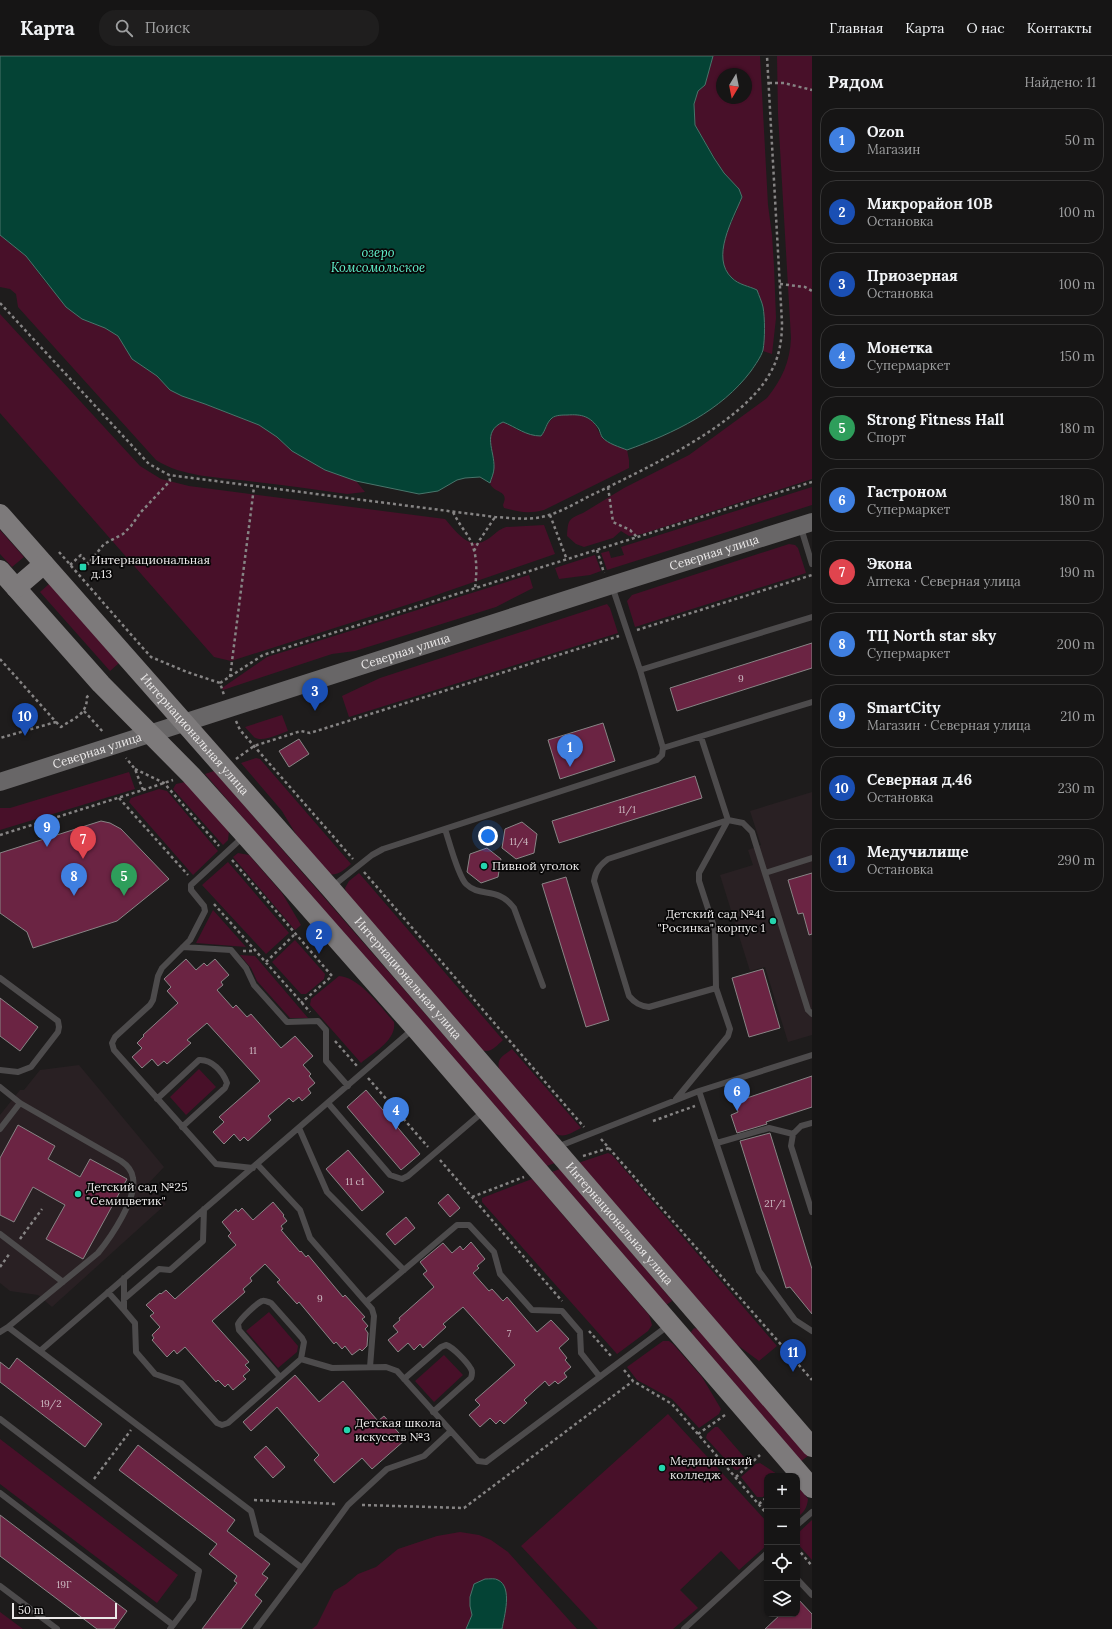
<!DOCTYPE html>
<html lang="ru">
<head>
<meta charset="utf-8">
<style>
  :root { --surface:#161515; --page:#1f1e1e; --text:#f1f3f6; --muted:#9e9fa0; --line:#353434; --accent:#24d5ae }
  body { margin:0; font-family:Lora,serif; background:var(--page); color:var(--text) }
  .controls { position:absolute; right:12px; bottom:12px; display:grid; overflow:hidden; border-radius:8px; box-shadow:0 1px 3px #0004 }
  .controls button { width:36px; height:36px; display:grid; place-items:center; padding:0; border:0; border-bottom:1px solid var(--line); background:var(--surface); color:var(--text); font:20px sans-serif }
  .compass { position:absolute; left:716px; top:12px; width:36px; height:36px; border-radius:50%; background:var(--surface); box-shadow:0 1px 3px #0004; rotate:190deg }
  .scale { position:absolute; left:12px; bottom:10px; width:105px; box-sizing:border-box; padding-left:4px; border:2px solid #ebe9e9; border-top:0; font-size:11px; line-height:14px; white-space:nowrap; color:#ebe9e9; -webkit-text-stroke:3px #080707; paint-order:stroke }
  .you { position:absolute; left:488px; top:780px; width:14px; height:14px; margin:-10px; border:3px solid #fff; border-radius:50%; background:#1a73e8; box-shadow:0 0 0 6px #1a73e833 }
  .badge { display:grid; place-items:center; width:26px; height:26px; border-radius:50%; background:var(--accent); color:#fff; font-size:13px; font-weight:700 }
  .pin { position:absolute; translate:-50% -33px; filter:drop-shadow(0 1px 2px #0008) }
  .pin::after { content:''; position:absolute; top:21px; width:14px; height:12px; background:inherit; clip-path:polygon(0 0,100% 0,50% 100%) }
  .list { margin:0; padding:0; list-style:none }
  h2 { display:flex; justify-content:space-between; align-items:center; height:52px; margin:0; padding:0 16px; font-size:17px }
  h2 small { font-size:13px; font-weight:400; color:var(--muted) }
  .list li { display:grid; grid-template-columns:26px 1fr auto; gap:12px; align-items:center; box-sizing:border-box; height:64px; margin:0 8px 8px; padding:0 8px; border:1px solid var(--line); border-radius:16px }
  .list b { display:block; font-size:15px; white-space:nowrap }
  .list p { margin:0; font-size:13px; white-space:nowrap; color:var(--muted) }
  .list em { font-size:13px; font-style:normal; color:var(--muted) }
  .icon { flex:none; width:22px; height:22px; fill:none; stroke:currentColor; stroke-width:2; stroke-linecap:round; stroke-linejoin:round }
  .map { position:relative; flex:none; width:812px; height:1573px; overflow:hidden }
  header { display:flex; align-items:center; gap:24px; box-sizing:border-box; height:56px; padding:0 20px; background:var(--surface); border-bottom:1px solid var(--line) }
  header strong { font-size:19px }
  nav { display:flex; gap:22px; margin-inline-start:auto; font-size:14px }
  .search { width:280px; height:36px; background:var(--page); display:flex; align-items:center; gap:10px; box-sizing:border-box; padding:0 14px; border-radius:16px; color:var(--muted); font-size:15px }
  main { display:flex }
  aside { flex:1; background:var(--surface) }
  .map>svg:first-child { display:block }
  .built { fill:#292023 }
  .green { fill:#481029; fill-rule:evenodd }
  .water { fill:#044335; stroke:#49756b }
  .building { fill:#6b2443; stroke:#898586 }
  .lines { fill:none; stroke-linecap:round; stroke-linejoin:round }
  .path { stroke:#868484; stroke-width:2.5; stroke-dasharray:3 3; stroke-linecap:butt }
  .service { stroke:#4d4b4c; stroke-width:6 }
  .secondary { stroke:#686667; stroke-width:18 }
  .primary { stroke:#7d7a7b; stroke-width:20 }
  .poi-dot { fill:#24d5ae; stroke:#080707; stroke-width:1.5 }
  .labels { text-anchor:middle; stroke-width:3.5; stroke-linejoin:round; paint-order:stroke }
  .number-label { font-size:10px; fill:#cbb8c0 }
  .street-label { font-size:12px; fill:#ebe9e9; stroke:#080707 }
  .poi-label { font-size:12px; fill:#ebe9e9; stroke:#080707; text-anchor:start }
  .water-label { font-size:13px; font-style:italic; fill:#61f2cd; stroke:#080707 }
</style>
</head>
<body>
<header>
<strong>Карта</strong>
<div class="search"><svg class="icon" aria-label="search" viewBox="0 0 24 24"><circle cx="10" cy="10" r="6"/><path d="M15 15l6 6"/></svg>Поиск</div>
<nav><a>Главная</a><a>Карта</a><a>О нас</a><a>Контакты</a></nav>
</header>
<main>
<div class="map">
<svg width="812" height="1573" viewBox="0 0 812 1573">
  <rect width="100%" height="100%" fill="#1e1c1c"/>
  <path class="built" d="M812,736V979L788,986L765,911L750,915L720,819L753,809L748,794L761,789L750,755Z
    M79,1009L164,1111L148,1128L166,1148L52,1251L38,1239L10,1235L0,1227V1059L20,1034H24L40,1014Z"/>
  <path class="green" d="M713,0H760L768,149L772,179L774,210L776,262L772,298L763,295L764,277L750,231C721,222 717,200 728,174C731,168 734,161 737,155C739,148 738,140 739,133L724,117L695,69L694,48L698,35L705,29ZM722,18H746V42H722Z
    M777,0H812V423L642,478L629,480L621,475L613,482L584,491L576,488L567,480C568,464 568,463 583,457L624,432L689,399L767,342C782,323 790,306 791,282L778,58Z
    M0,179L26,200L46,227L82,263L105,272L118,280L132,303L157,320L170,334L182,340L205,348L259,369L277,381L292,395L325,414L356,425L365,436L347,438C314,433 281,429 248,425C218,421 182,421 156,404L18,251L16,238L10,233L0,231Z
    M0,258L140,410L161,423L189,430L445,463C456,475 469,496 488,483C494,479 499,473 506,471L544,469L555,498L419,545L231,605L214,601L0,357Z
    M579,358L588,360L593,365L602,382L609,386L627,394L629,404V412L544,454C528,458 519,456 504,452L503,449C510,433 493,438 490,427C491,423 494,417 494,412C495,395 481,376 503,366L522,376L545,375C551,356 563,359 579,358Z
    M812,431V449L607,514L601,497L609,495L611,502L624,499L621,491Z
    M0,474L24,501L12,511L0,498Z
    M789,488L795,489L798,492L806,517L635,571L627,545L632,539Z
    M595,499L601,515L590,519L559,523L555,512Z
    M529,519L533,532L496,551L355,595L332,598L223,634L222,632L267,601Z
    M49,528L119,607L110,615L40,536Z
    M607,548L610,552L618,577L349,661L342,640L380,622Z
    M282,659L288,675C279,678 262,687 254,681C251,678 248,674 245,671Z
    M256,702L260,703L351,808C344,814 338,820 328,818L300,785L282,755L241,707Z
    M214,715L555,1107L544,1111L205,718Z
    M129,716L135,733L0,774V752H10Z
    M185,726L229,775L228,784L223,789L173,733L176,728Z
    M159,733L167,735L218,795L193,819L129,746L131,742Z
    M238,797L249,799L282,837L301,869L295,874L233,801Z
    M228,806L289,877L266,898L202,829Z
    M359,817L503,984C496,990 491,998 481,994L347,840L345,832L349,825Z
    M213,854L246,891L196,887Z
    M295,884L325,918L324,923L306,938H301L272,906Z
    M240,899L255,900L308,962H290L257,925L251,912Z
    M339,920C359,921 381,951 394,966C397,984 373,997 361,1007L310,949L311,943Z
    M512,993L581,1072C569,1078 564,1083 551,1076L500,1015C495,1003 503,1000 512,993Z
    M199,1013L216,1031L186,1059L170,1041Z
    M608,1097L612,1099L777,1290L759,1305L736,1288L578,1107Z
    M560,1113L671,1243L672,1245L666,1249L549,1117Z
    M532,1123L649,1259L652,1269L648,1275L617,1298L482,1146V1142Z
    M269,1256L298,1290L297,1296L278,1312L246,1275Z
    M694,1272L698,1273L808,1400L801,1405L692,1280L691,1276Z
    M663,1285H669L673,1288L702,1321L721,1353L719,1358L699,1372L672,1343L637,1324L627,1311Z
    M444,1299L463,1319L434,1346L415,1325Z
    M668,1358L767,1466V1489L739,1514L721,1495L680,1534L698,1552L673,1573H598L521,1490Z
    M715,1371H718L745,1402V1406L738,1414H735L706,1382L707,1378Z
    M0,1383L178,1519L157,1547L0,1428Z
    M760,1407L780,1420H767V1437L763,1441H757L741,1421L756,1408Z
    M797,1429L808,1443C807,1452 804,1456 797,1462Z
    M812,1464V1504L797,1487V1478Z
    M460,1476L479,1479L491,1484L508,1496L577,1573H502L507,1540L470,1550L472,1559L466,1573H312L317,1569L334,1535L346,1528L358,1518L376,1511L398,1493L437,1480Z
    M0,1556L23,1573H0Z"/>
  <path class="water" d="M0,0H713L705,29L698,35L694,48L695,69L714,102L724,117L739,133L742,141C733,163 710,202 732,222C739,229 749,230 757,234C759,240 762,246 763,251C765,262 765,283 763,294C761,301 755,309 751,315C721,355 674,377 627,394C620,391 608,388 602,381C601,379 600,376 599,373C590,360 582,358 567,359C562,359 556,359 552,362C546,367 546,374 541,380C526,380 516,371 503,366C481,376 495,395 494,412C494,417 491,423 490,427L480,421L465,422L457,424L438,435L419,438L356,425L325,414L292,395L277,381L259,369L205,348L182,340L170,334L157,320L132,303L118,280L105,272L82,263L66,251L26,200L0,179Z
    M485,1523C490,1523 495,1522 498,1524C513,1531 504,1561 502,1573H466L472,1559L470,1550V1541L474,1528Z"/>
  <path class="building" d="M812,587V612L677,655L670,632Z
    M603,667L615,705L560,723L548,684Z
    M299,683L309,698L289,711L279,695Z
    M695,720L702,742L559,787L552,765Z
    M101,765L110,767L121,773L169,823L117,865L33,892L27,876L0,857V797Z
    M522,766L537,778L534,797L516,803L502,792L505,773Z
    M487,792L501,803L498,821L481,827L467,816L470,798Z
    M812,817V878L809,879L803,857L798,858L788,824Z
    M566,821L609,964L586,971L542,828Z
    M186,903L196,914L204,907L207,910L215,903L229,919L221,926L223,929L217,934L233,952L236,949L247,961L251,958L281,992L295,980L313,1000L303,1009L311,1018L309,1020L315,1027L308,1033L311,1037L302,1045L299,1041L293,1046L289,1042L268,1060L271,1064L248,1085L244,1081L240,1085L234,1078L224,1088L213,1076L224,1066L219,1061L260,1025L207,967L187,984L191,987L167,1008L164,1005L158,1010L152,1003L142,1012L132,1001L142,992L137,987L144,980L143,979L178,947L167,935L171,931L164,923Z
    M763,913L780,972L749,981L732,922Z
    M0,942L38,971L20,995L0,980Z
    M812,1020V1051L766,1066L767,1068L737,1077L731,1059L738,1056L735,1046Z
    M366,1034L420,1098L401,1114L347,1051Z
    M18,1069L55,1090L48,1103L80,1121L90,1103L127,1123L83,1203L46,1183L65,1149L33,1131L14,1166L0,1159V1102Z
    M770,1077L812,1213V1258L790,1231L786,1232L740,1085Z
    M348,1094L384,1136L362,1155L326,1113Z
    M448,1138L460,1152L450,1161L438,1147Z
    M273,1146L284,1159L283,1160L287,1165L281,1170L283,1173L281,1174L300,1196L301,1195L306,1201L308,1199L343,1241L345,1239L365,1261L362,1263L368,1270L365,1273L368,1277L367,1290L362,1295L360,1293L352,1299L345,1290L342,1293L336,1286L334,1288L299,1246L297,1248L277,1226L280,1224L265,1208L250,1222L252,1225L243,1233L245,1236L212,1265L249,1306L245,1309L250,1314L243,1320L246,1323L233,1334L228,1328L225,1331L218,1324L216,1326L185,1291L177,1298L174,1294L167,1301L152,1284L154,1282L152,1279L160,1271L150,1260L154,1257L146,1249L160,1237L161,1238L166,1234L175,1243L236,1189L228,1180L231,1177L222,1166L236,1153L238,1156L242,1152L253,1164Z
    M406,1161L415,1172L395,1189L386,1178Z
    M471,1186L485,1203L477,1210L479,1212L473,1217L489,1235L492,1233L503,1245L507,1241L537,1276L551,1264L569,1283L559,1292L567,1302L565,1304L571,1311L564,1317L567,1321L558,1328L555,1325L549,1330L545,1325L524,1344L527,1347L504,1368L500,1364L496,1368L490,1362L480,1371L469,1359L480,1349L475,1344L515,1309L463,1251L443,1268L446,1271L423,1292L420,1288L414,1294L408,1287L398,1296L388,1284L398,1276L393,1270L400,1264L399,1262L434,1231L423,1218L427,1215L420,1206L443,1187L452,1197L460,1190L463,1194Z
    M17,1302L102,1368L85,1391L0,1326V1306L9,1313Z
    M295,1319L319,1346L343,1325L378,1365L384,1360L405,1384L372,1413L362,1402L334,1427L314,1404L319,1399L277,1351L251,1375L243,1366Z
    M138,1389L235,1464L227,1475L270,1508L262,1518L268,1522L255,1539L262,1545L241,1573H202L237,1527L234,1525L237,1520L209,1498L217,1488L119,1414Z
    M266,1390L285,1411L273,1422L254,1401Z
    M0,1459L127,1555L114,1573H97L0,1500Z
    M797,1542L812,1558V1573H765L781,1558H797Z"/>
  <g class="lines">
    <path class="path" d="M769,27H784L812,34
      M780,228L805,231L812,235
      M0,247L149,408L169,419L495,461C513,462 531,465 549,459C566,454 582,443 598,436C649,411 741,368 769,319C779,303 782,285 782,267L767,0
      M608,431L613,466L630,474L638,482
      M453,456C458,466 462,471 468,480C478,497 477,514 475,533
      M550,459L567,504
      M597,494L604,517
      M474,495L479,485L495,461
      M59,496L142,591
      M70,509L81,499L88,508L104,488L123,478L131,470L141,456L170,425L169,419
      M637,574L812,519
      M142,591L151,601L187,616L220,627L224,639
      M0,603L56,666L0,682
      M230,621L254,431
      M220,627L263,599L812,426
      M84,655L104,677
      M236,665L240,674L254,690L353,803
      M56,666L61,671C74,662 87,659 87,641L89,639
      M236,703L254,690L301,675L310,677L619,580
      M135,713L164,727L219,790
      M143,734L173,724
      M119,742L188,819
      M0,779L143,734L135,713L126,702
      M232,804L332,920L301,947
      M364,816L584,1071
      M214,848L310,956
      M243,895H255
      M266,906L295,878
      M335,985L357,1010
      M368,1022L428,1091
      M653,1065L695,1050
      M601,1083L812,1324
      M583,1100L609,1092
      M440,1104L562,1245
      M472,1141L524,1121
      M20,1183L42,1153
      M0,1211L10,1197
      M589,1275L611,1300
      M624,1314L633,1325L672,1348L767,1458
      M698,1378L725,1359L726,1361
      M736,1421L760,1399
      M94,1423L131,1374
      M254,1444L337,1448
      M759,1448L767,1441
      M362,1449L464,1452L633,1325
      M797,1492L812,1510"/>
    <path class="service" d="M801,472L812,508
      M612,530L640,614L812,561
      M663,692L812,646
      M445,773C449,785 458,820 466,828C480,842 498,830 514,852L543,930
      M243,781L191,829V834L204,850L205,855L190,884L162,912L158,920L153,944L150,949L115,981L112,987L114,994L216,1108L253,1112
      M765,817L812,802
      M333,830L372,799L383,793L657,704L662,699L663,692L640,614
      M183,891L231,894L246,912L254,929L287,966L318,965L326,974V1005L348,1030
      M0,922L58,965L59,971L58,976L31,1011L18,1016L0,1014
      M716,932L649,951C640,950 635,947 629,940L594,825C596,814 599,810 608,803L728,764L743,767L752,776L808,954L812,958
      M0,1031L20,1047L121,1105C127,1109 132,1114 133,1122C137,1143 111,1181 98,1197L8,1271
      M699,1035L812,999
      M157,1043L199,1004C212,1003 223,1016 227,1027L225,1032L182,1071
      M676,1043L728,980L730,973L716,932L715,874L699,825V817L728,764L701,681
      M328,1047L390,1119L402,1123L408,1120L484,1055
      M812,1067L801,1070L793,1078L791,1090L812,1156
      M299,1072L327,1136L404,1214
      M0,1073L20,1047
      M717,1087L769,1072L793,1078
      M557,1091L699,1035L759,1215L795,1264L812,1275
      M257,1108L300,1154L310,1182L372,1253L374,1260L370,1311
      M0,1178L63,1226
      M124,1222V1254L135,1267L136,1296L155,1318L181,1327L217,1367L222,1369L228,1367L301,1303L332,1312L386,1311L397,1315L478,1405L486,1406L669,1269
      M108,1236L124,1254
      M124,1243L159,1213L170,1214L203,1185L204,1153
      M366,1246L457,1169H469L494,1196L500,1218L532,1254L562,1255L580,1276L581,1297L600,1321
      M0,1276L8,1271L251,1455L257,1478L302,1512
      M40,1295L413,973
      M280,1321L239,1274L238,1268C241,1262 256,1248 262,1245C265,1244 268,1246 271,1247L302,1282L304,1286L301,1303
      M404,1323L441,1291L446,1289C453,1291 467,1306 471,1313C473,1316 472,1319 471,1322L433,1356
      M0,1363L199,1515L193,1543L170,1573
      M0,1437L173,1569
      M797,1469L812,1456
      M797,1523L812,1539
      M0,1530L57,1573
      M256,1573L302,1512L348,1449L387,1413L424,1400L451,1375
      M684,1573L767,1497"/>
    <path class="secondary" id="s1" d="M0,726L612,529L812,466"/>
    <g class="primary">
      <path id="s2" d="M0,458L331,833L812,1391"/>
      <path d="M0,514L101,628L191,719L245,779L415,972L812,1432"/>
      <path d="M16,532L44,508"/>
    </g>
  </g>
  <g class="poi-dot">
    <rect x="79" y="507" width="8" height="8" rx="2"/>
    <circle cx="484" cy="810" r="4"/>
    <circle cx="773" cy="865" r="4"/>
    <circle cx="78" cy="1138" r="4"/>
    <circle cx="347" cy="1374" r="4"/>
    <circle cx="662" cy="1412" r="4"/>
  </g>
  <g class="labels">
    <g class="number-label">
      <text x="741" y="626">9</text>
      <text x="627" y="757">11/1</text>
      <text x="519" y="789">11/4</text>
      <text x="253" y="998">11</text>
      <text x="355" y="1129">11 с1</text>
      <text x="775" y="1151">2Г/1</text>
      <text x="320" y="1246">9</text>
      <text x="509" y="1281">7</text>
      <text x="51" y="1351">19/2</text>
      <text x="64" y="1532">19Г</text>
    </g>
    <g class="street-label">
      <text dy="4" stroke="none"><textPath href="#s1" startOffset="750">Северная улица</textPath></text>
      <text dy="4" stroke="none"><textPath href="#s1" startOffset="426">Северная улица</textPath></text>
      <text dy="4" stroke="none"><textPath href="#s2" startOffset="294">Интернациональная улица</textPath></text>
      <text dy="4" stroke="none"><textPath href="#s1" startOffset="102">Северная улица</textPath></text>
      <text dy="4" stroke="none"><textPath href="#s2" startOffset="618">Интернациональная улица</textPath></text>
      <text dy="4" stroke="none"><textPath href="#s2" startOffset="942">Интернациональная улица</textPath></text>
    </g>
    <g class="poi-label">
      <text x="91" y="508">Интернациональная<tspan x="91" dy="14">д.13</tspan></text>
      <text x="492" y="814">Пивной уголок</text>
      <text x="765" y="862" text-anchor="end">Детский сад №41<tspan x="765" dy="14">"Росинка" корпус 1</tspan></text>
      <text x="86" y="1135">Детский сад №25<tspan x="86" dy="14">"Семицветик"</tspan></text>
      <text x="355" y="1371">Детская школа<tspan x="355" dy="14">искусств №3</tspan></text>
      <text x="670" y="1409">Медицинский<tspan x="670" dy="14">колледж</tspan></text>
    </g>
    <g class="water-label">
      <text x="378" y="201">озеро<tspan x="378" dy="15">Комсомольское</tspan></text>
    </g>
  </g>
</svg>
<div class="controls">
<button>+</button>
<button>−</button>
<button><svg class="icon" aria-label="locate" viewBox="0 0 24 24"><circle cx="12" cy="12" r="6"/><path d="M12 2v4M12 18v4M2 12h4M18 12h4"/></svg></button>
<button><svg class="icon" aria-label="layers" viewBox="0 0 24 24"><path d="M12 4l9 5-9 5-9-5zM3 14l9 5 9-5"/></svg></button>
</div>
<svg class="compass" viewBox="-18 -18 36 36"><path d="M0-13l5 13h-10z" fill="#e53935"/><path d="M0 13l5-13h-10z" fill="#9e9fa0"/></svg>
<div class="scale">50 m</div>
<div class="you"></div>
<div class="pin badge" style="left:570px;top:711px;background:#3f7fe0">1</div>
<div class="pin badge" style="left:319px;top:898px;background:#1a4fb4">2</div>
<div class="pin badge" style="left:315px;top:655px;background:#1a4fb4">3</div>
<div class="pin badge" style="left:396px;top:1074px;background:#3f7fe0">4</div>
<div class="pin badge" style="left:124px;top:840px;background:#2e9e5b">5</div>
<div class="pin badge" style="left:737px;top:1055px;background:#3f7fe0">6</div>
<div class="pin badge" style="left:83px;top:803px;background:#e0444e">7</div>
<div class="pin badge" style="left:74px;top:840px;background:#3f7fe0">8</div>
<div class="pin badge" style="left:47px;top:791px;background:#3f7fe0">9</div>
<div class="pin badge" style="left:25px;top:680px;background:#1a4fb4">10</div>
<div class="pin badge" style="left:793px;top:1316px;background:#1a4fb4">11</div>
</div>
<aside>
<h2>Рядом<small>Найдено: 11</small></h2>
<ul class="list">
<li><span class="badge" style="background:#3f7fe0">1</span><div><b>Ozon</b><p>Магазин</p></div><em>50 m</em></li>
<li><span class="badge" style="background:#1a4fb4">2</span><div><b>Микрорайон 10В</b><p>Остановка</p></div><em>100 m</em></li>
<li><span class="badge" style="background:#1a4fb4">3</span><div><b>Приозерная</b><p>Остановка</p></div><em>100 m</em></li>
<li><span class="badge" style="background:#3f7fe0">4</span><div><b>Монетка</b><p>Супермаркет</p></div><em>150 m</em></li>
<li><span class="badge" style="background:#2e9e5b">5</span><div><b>Strong Fitness Hall</b><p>Спорт</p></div><em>180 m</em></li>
<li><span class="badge" style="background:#3f7fe0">6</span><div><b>Гастроном</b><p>Супермаркет</p></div><em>180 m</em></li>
<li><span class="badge" style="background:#e0444e">7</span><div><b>Экона</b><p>Аптека · Северная улица</p></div><em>190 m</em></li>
<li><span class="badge" style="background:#3f7fe0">8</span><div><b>ТЦ North star sky</b><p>Супермаркет</p></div><em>200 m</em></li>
<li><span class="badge" style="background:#3f7fe0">9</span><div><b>SmartCity</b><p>Магазин · Северная улица</p></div><em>210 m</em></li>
<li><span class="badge" style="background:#1a4fb4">10</span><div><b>Северная д.46</b><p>Остановка</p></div><em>230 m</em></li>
<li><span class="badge" style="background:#1a4fb4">11</span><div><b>Медучилище</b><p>Остановка</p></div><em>290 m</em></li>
</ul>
</aside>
</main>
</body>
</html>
